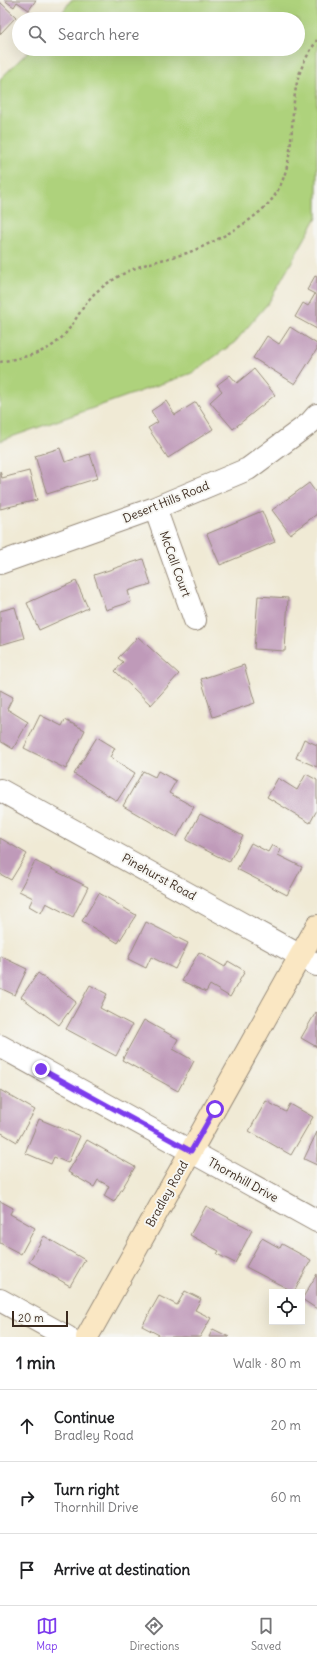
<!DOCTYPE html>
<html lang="en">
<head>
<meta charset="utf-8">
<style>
  :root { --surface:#fff; --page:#f6f6f6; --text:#202124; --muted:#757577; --line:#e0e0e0; --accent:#7c3aed }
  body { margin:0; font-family:Delius,sans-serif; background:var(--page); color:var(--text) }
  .controls { position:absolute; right:12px; bottom:12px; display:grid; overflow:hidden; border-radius:0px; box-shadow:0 4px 16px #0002 }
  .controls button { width:36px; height:36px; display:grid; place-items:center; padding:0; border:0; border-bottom:1px solid var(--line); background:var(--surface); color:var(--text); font:20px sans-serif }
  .scale { position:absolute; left:12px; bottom:10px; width:56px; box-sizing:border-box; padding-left:4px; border:2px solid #3b2a1e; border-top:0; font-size:11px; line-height:14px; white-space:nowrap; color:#3b2a1e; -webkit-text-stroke:3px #f6f6f2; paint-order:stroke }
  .stop { position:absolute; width:12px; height:12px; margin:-9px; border:3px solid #7c3aed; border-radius:50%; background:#fff }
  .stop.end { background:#7c3aed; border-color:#fff; box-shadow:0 1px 4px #0008 }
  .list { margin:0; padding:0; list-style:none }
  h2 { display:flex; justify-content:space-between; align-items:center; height:52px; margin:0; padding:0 16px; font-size:17px }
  h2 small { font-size:13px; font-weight:400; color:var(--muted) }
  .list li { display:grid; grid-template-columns:26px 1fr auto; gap:12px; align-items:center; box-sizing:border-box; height:72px; padding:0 16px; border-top:1px solid var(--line) }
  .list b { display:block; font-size:15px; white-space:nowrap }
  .list p { margin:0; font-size:13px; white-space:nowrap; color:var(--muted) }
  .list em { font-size:13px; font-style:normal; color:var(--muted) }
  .icon { flex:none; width:22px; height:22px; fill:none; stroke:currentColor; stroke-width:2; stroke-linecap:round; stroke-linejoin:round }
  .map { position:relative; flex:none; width:317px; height:1337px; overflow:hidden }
  .search { position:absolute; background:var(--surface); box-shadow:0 4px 16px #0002; left:12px; right:12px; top:12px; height:44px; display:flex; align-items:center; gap:10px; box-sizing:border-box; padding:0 14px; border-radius:22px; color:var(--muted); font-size:15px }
  .sheet { height:268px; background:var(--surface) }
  nav { display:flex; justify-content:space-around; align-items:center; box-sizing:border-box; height:56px; border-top:1px solid var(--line); background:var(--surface); font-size:11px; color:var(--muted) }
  nav a { display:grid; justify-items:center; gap:2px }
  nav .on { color:var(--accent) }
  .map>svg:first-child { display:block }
  .green { fill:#aed27c; stroke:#747e4d }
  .building { fill:#bf9ab9 }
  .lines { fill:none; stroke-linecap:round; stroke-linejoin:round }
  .street-casing { stroke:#968a7a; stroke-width:24 }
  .secondary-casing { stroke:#968a7a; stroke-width:24 }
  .path { stroke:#968a7a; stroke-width:2.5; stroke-dasharray:3 3; stroke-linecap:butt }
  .street { stroke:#fff; stroke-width:22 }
  .secondary { stroke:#fae7c3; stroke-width:22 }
  .route { stroke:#7c3aed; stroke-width:5 }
  .labels { text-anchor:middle; stroke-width:4; stroke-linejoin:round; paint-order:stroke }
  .street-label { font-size:12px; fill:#3b2a1e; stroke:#f6f6f2 }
</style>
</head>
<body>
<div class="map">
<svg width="317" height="1337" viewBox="0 0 317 1337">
  <rect width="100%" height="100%" fill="#f6f6f2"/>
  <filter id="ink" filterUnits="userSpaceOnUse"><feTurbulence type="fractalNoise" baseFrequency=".025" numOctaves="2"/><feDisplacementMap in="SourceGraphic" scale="8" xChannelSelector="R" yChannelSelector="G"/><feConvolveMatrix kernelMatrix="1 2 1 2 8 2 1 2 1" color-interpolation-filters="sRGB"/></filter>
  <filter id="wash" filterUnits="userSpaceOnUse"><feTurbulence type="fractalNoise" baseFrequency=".012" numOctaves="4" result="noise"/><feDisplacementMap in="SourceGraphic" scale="16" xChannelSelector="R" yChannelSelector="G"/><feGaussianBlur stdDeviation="0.9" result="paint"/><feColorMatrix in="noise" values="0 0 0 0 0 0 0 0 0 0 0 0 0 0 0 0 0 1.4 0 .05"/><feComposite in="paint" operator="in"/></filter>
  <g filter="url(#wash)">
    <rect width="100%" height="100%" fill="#f0ead5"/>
    <path class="green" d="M71,0H317V217L269,302L235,342L192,373L0,441V79L31,49H298V19H58Z"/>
    <g id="blocks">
      <path class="building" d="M4,0H36L29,10L17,2L14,7Z
        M0,2L16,17L0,34Z
        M315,276L317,277V329L295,317L303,303L308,306L315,294L307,290Z
        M290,327L317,344V349L295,384L253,358L267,336L279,344Z
        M254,369L275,395L233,429L210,402L222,391L217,385L230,375L237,383Z
        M166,401L175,415L196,402L213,429L168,458L148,428L158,422L151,411Z
        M60,448L65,462L90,454L98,478L47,494L35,456Z
        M0,471L2,478L29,471L37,500L0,509Z
        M309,483L317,494V514L290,534L272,510Z
        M262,511L275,542L220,565L207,534Z
        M143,559L151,584L128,591L131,602L106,610L94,575Z
        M76,581L88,608L39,630L27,603Z
        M258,596L288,598L285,651L254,649Z
        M15,607L24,638L0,645V611Z
        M138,637L179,674L151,705L115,671L123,662L118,658Z
        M244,665L255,703L213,717L201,679Z
        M0,690L13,697L7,709L28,722L13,749L0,741Z
        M40,715L62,726L65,720L85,730L66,769L24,748Z
        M97,737L115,748L110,757L135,773L117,801L74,774Z
        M304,739L317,745V767L296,758Z
        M143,771L155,777L158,771L176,781L169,793L194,807L177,837L123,806Z
        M306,774L317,780V810L310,823L267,797L278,778L297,790Z
        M200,814L243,836L229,862L186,840Z
        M0,838L27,854L11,880L0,874Z
        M251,843L268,852L272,845L281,850L278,855L302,867L287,895L237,869Z
        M35,861L88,887L73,917L46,903L41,913L29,906L33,898L19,891Z
        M99,893L136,915L118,943L82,921Z
        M146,922L188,943L175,969L151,957L146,968L128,959Z
        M199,952L225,967L228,961L245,971L230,997L210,985L206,992L182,981Z
        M0,956L27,969L15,995L0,988Z
        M38,973L76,1002L59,1025L21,997Z
        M90,985L107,994L100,1008L132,1025L116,1056L66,1029Z
        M316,1012L317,1013V1047L301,1038Z
        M144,1020L178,1039L173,1049L194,1061L178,1091L122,1060Z
        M0,1090L35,1110L17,1142L0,1132Z
        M266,1101L286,1112L290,1104L313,1117L291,1155L249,1131Z
        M39,1119L80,1136L68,1163L54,1157L51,1164L25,1153Z
        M317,1132V1165L304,1159Z
        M87,1140L135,1167L114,1202L104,1196L109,1186L98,1180L94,1187L68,1172Z
        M0,1201L13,1208L10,1214L35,1228L21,1254L0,1243Z
        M206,1206L252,1230L235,1263L217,1254L219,1251L190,1235Z
        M44,1236L85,1260L70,1286L29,1262Z
        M262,1238L280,1248L282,1244L311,1260L294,1292L246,1267Z
        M317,1274V1309L302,1299Z
        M185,1291L201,1299L195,1310L211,1318L200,1337H163L142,1326L159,1296L177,1305Z
        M213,1329L229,1337H209Z"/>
    </g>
  </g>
  <g filter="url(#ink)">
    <use href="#blocks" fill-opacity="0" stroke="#968a7a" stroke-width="1"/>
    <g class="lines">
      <defs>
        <path id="street" d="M155,508L195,620
          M0,563L155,508L248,469L310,423L317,415
          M0,790L317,965
          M0,1046L317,1221
          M0,1300L67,1337"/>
        <path id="secondary" d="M87,1337L317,926"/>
      </defs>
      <use href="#street" class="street-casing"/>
      <use href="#secondary" class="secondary-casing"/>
      <path class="path" d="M0,362C18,358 42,355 57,342C73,329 80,307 96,292C101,288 107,283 113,280C136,264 161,261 187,253C212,244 257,220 273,198C299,161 287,115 299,75C303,62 310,51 317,40"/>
      <use href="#street" class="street"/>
      <use href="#secondary" class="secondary"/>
    </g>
  </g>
  <g class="lines" filter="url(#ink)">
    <path class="route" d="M41,1069L191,1151L215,1109"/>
  </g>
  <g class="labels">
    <g class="street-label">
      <text transform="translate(166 502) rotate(-22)" y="4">Desert Hills Road</text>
      <text transform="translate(175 564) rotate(70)" y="4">McCall Court</text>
      <text transform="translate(159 877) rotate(29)" y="4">Pinehurst Road</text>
      <text transform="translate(243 1180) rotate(29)" y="4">Thornhill Drive</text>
      <text transform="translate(167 1194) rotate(-61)" y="4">Bradley Road</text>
    </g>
  </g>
</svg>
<div class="controls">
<button><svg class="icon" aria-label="locate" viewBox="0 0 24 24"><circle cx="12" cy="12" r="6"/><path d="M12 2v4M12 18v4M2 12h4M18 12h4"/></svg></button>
</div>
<div class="scale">20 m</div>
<div class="stop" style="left:215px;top:1109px"></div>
<div class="stop end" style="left:41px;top:1069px"></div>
<div class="search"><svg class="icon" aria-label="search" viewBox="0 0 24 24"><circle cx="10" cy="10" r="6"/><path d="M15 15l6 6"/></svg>Search here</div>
</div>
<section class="sheet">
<h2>1 min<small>Walk · 80 m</small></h2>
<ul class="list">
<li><svg class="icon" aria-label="ahead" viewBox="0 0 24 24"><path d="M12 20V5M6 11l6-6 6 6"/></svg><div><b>Continue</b><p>Bradley Road</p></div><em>20 m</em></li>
<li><svg class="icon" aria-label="right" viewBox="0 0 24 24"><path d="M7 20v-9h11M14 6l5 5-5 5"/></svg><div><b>Turn right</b><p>Thornhill Drive</p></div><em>60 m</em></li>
<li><svg class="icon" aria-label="arrive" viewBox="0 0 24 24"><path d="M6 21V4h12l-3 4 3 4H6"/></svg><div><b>Arrive at destination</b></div></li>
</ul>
</section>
<nav>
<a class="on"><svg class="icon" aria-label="map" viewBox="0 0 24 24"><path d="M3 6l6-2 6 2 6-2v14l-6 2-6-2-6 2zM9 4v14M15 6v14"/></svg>Map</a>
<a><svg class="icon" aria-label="directions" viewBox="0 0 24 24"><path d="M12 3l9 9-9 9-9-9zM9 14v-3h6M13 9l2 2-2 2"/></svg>Directions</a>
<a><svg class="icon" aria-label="saved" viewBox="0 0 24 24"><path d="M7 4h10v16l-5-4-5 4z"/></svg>Saved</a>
</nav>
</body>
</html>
